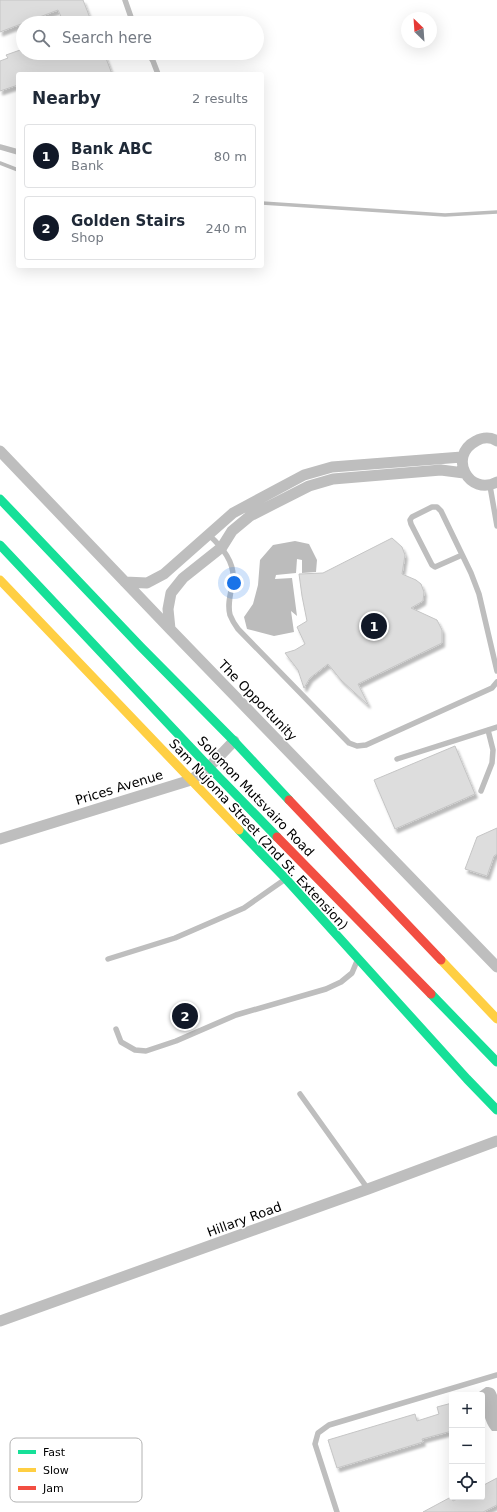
<!DOCTYPE html>
<html lang="en">
<head>
<meta charset="utf-8">
<style>
  :root { --surface:#fff; --page:#f2f2f3; --text:#1f2937; --muted:#747a83; --line:#e0e1e3; --accent:#111827 }
  body { margin:0; font-family:"DejaVu Sans",sans-serif; background:var(--page); color:var(--text) }
  .controls { position:absolute; right:12px; bottom:12px; display:grid; overflow:hidden; border-radius:4px; box-shadow:0 4px 16px #0002 }
  .controls button { width:36px; height:36px; display:grid; place-items:center; padding:0; border:0; border-bottom:1px solid var(--line); background:var(--surface); color:var(--text); font:20px sans-serif }
  .compass { position:absolute; left:401px; top:12px; width:36px; height:36px; border-radius:50%; background:var(--surface); box-shadow:0 4px 16px #0002; rotate:335deg }
  .you { position:absolute; left:234px; top:583px; width:14px; height:14px; margin:-10px; border:3px solid #fff; border-radius:50%; background:#1a73e8; box-shadow:0 0 0 6px #1a73e833 }
  .badge { display:grid; place-items:center; width:26px; height:26px; border-radius:50%; background:var(--accent); color:#fff; font-size:13px; font-weight:700 }
  .pin { position:absolute; translate:-50% -50%; border:2px solid #fff; box-shadow:0 1px 4px #0006 }
  .list { margin:0; padding:0; list-style:none }
  h2 { display:flex; justify-content:space-between; align-items:center; height:52px; margin:0; padding:0 16px; font-size:17px }
  h2 small { font-size:13px; font-weight:400; color:var(--muted) }
  .list li { display:grid; grid-template-columns:26px 1fr auto; gap:12px; align-items:center; box-sizing:border-box; height:64px; margin:0 8px 8px; padding:0 8px; border:1px solid var(--line); border-radius:4px }
  .list b { display:block; font-size:15px; white-space:nowrap }
  .list p { margin:0; font-size:13px; white-space:nowrap; color:var(--muted) }
  .list em { font-size:13px; font-style:normal; color:var(--muted) }
  .icon { flex:none; width:22px; height:22px; fill:none; stroke:currentColor; stroke-width:2; stroke-linecap:round; stroke-linejoin:round }
  .map { position:relative; flex:none; width:497px; height:1512px; overflow:hidden }
  .search { position:absolute; background:var(--surface); box-shadow:0 4px 16px #0002; left:16px; top:16px; width:248px; height:44px; display:flex; align-items:center; gap:10px; box-sizing:border-box; padding:0 14px; border-radius:22px; color:var(--muted); font-size:15px }
  .panel { position:absolute; background:var(--surface); box-shadow:0 4px 16px #0002; left:16px; top:72px; width:248px; height:196px; border-radius:4px }
  .map>svg:first-child { display:block }
  .water { fill:#bcbcbc }
  .lines { fill:none; stroke-linecap:round; stroke-linejoin:round }
  .stream { stroke:#bcbcbc; stroke-width:3.5 }
  .building { fill:#ddd; stroke:#c5c5c5; filter:url(#shadow) }
  .lane { stroke:#bebebe; stroke-width:5.5 }
  .street { stroke:#bebebe; stroke-width:11 }
  .fast { stroke:#16e098; stroke-width:9 }
  .slow { stroke:#ffcf43; stroke-width:9 }
  .jam { stroke:#f24e42; stroke-width:9 }
  .labels { text-anchor:middle; stroke-width:3; stroke-linejoin:round; paint-order:stroke }
  .street-label { font-size:13px; fill:#000; stroke:#fff }
  .key { fill:#fff; stroke:#b2b2b2; stroke-width:1 }
  .key-label { font-size:11px; fill:#000 }
</style>
</head>
<body>
<div class="map">
<svg width="497" height="1512" viewBox="0 0 497 1512">
  <defs>
    <filter id="shadow"><feDropShadow dx="2.5" dy="4" stdDeviation="1" flood-color="#0004"/></filter>
  </defs>
  <rect width="100%" height="100%" fill="#fff"/>
  <path class="water" d="M295,541L309,544L317,560L316,572L302,573V560L297,559L296,573L276,575L275,579L292,578L297,616L291,611L294,632L274,636L247,629L244,617L253,604L258,585L260,560L273,545Z
    M486,1387C493,1387 495,1389 497,1395V1431H492C484,1422 482,1407 482,1395H479V1392Z"/>
  <g class="lines">
    <path class="stream" d="M0,163L18,170
      M262,203L445,215L497,212"/>
  </g>
  <path class="building" d="M0,0H83L92,23H64L58,10L0,32Z
    M23,49V53H104L112,74H18V85L0,91V61L8,58L6,55Z
    M392,538L402,547L405,555L402,574L416,580L421,584L424,592L423,601L411,608L437,620L442,630V643L358,684L368,704H367L341,680L328,664L310,678L304,688L298,670L285,653L295,650L305,644L297,627L307,621L302,596L299,574L323,573Z
    M455,746L475,794L395,829L374,780Z
    M497,828V854L494,856L487,876L465,869L477,837Z
    M452,1403V1431L422,1439L423,1442L337,1468L328,1440L415,1414L417,1421L439,1414L437,1407Z
    M497,1478V1505L483,1512H423L451,1497L453,1501L461,1497H482V1486Z"/>
  <g class="lines">
    <path class="lane" d="M125,0L133,23
      M148,53L153,61L158,74
      M0,147L18,152
      M490,486L497,526
      M209,535C222,547 235,562 233,581C231,592 227,604 230,615C232,620 235,625 238,629L349,743L357,746L366,745L492,688L497,682
      M462,555L435,567L432,565L411,524L410,520L412,517L432,507H437L441,511L471,573L479,594L497,671
      M397,759L497,727
      M481,791L492,763L493,750L488,730
      M108,959L175,938L244,908L284,880
      M116,1029L121,1042L135,1050L146,1051L176,1041L236,1015L326,989L341,982L352,973L357,961
      M300,1094L368,1189
      M337,1512L315,1444L318,1433L329,1425L497,1375"/>
    <path class="street" d="M497,441C491,437 483,437 476,441C447,456 469,497 497,482
      M0,451L170,629L497,967
      M125,582L147,583L164,574L233,513L304,475L332,467L462,457
      M170,629L168,609L171,593L183,578L222,547L232,531L250,516L309,486L333,479L441,470L464,473
      M0,839L191,780L209,767L234,741
      M0,1321L368,1189L497,1141"/>
    <path class="fast" d="M0,499L141,647L234,741L289,800
      M0,545L209,767L277,837
      M239,830L286,879L467,1079L497,1110
      M431,994L497,1062"/>
    <path class="slow" d="M0,580L239,830
      M441,960L497,1019"/>
    <path class="jam" d="M289,800L441,960
      M277,837L431,994"/>
  </g>
  <g class="labels">
    <g class="street-label">
      <text transform="translate(258 700) rotate(46)" y="5">The Opportunity</text>
      <text transform="translate(119 787) rotate(-17)" y="5">Prices Avenue</text>
      <text transform="translate(256 796) rotate(46)" y="5">Solomon Mutsvairo Road</text>
      <text transform="translate(259 834) rotate(47)" y="5">Sam Nujoma Street (2nd St. Extension)</text>
      <text transform="translate(244 1219) rotate(-20)" y="5">Hillary Road</text>
    </g>
  </g>
  <rect x="10" y="1438" width="132" height="64" rx="6" class="key"/>
  <rect x="18" y="1450" width="18" height="4" fill="#16e098"/>
  <rect x="18" y="1468" width="18" height="4" fill="#ffcf43"/>
  <rect x="18" y="1486" width="18" height="4" fill="#f24e42"/>
  <g class="key-label">
    <text x="43" y="1456">Fast</text>
    <text x="43" y="1474">Slow</text>
    <text x="43" y="1492">Jam</text>
  </g>
</svg>
<div class="controls">
<button>+</button>
<button>−</button>
<button><svg class="icon" aria-label="locate" viewBox="0 0 24 24"><circle cx="12" cy="12" r="6"/><path d="M12 2v4M12 18v4M2 12h4M18 12h4"/></svg></button>
</div>
<svg class="compass" viewBox="-18 -18 36 36"><path d="M0-13l5 13h-10z" fill="#e53935"/><path d="M0 13l5-13h-10z" fill="#747a83"/></svg>
<div class="you"></div>
<div class="pin badge" style="left:374px;top:626px">1</div>
<div class="pin badge" style="left:185px;top:1016px">2</div>
<div class="search"><svg class="icon" aria-label="search" viewBox="0 0 24 24"><circle cx="10" cy="10" r="6"/><path d="M15 15l6 6"/></svg>Search here</div>
<section class="panel">
<h2>Nearby<small>2 results</small></h2>
<ul class="list">
<li><span class="badge">1</span><div><b>Bank ABC</b><p>Bank</p></div><em>80 m</em></li>
<li><span class="badge">2</span><div><b>Golden Stairs</b><p>Shop</p></div><em>240 m</em></li>
</ul>
</section>
</div>
</body>
</html>
